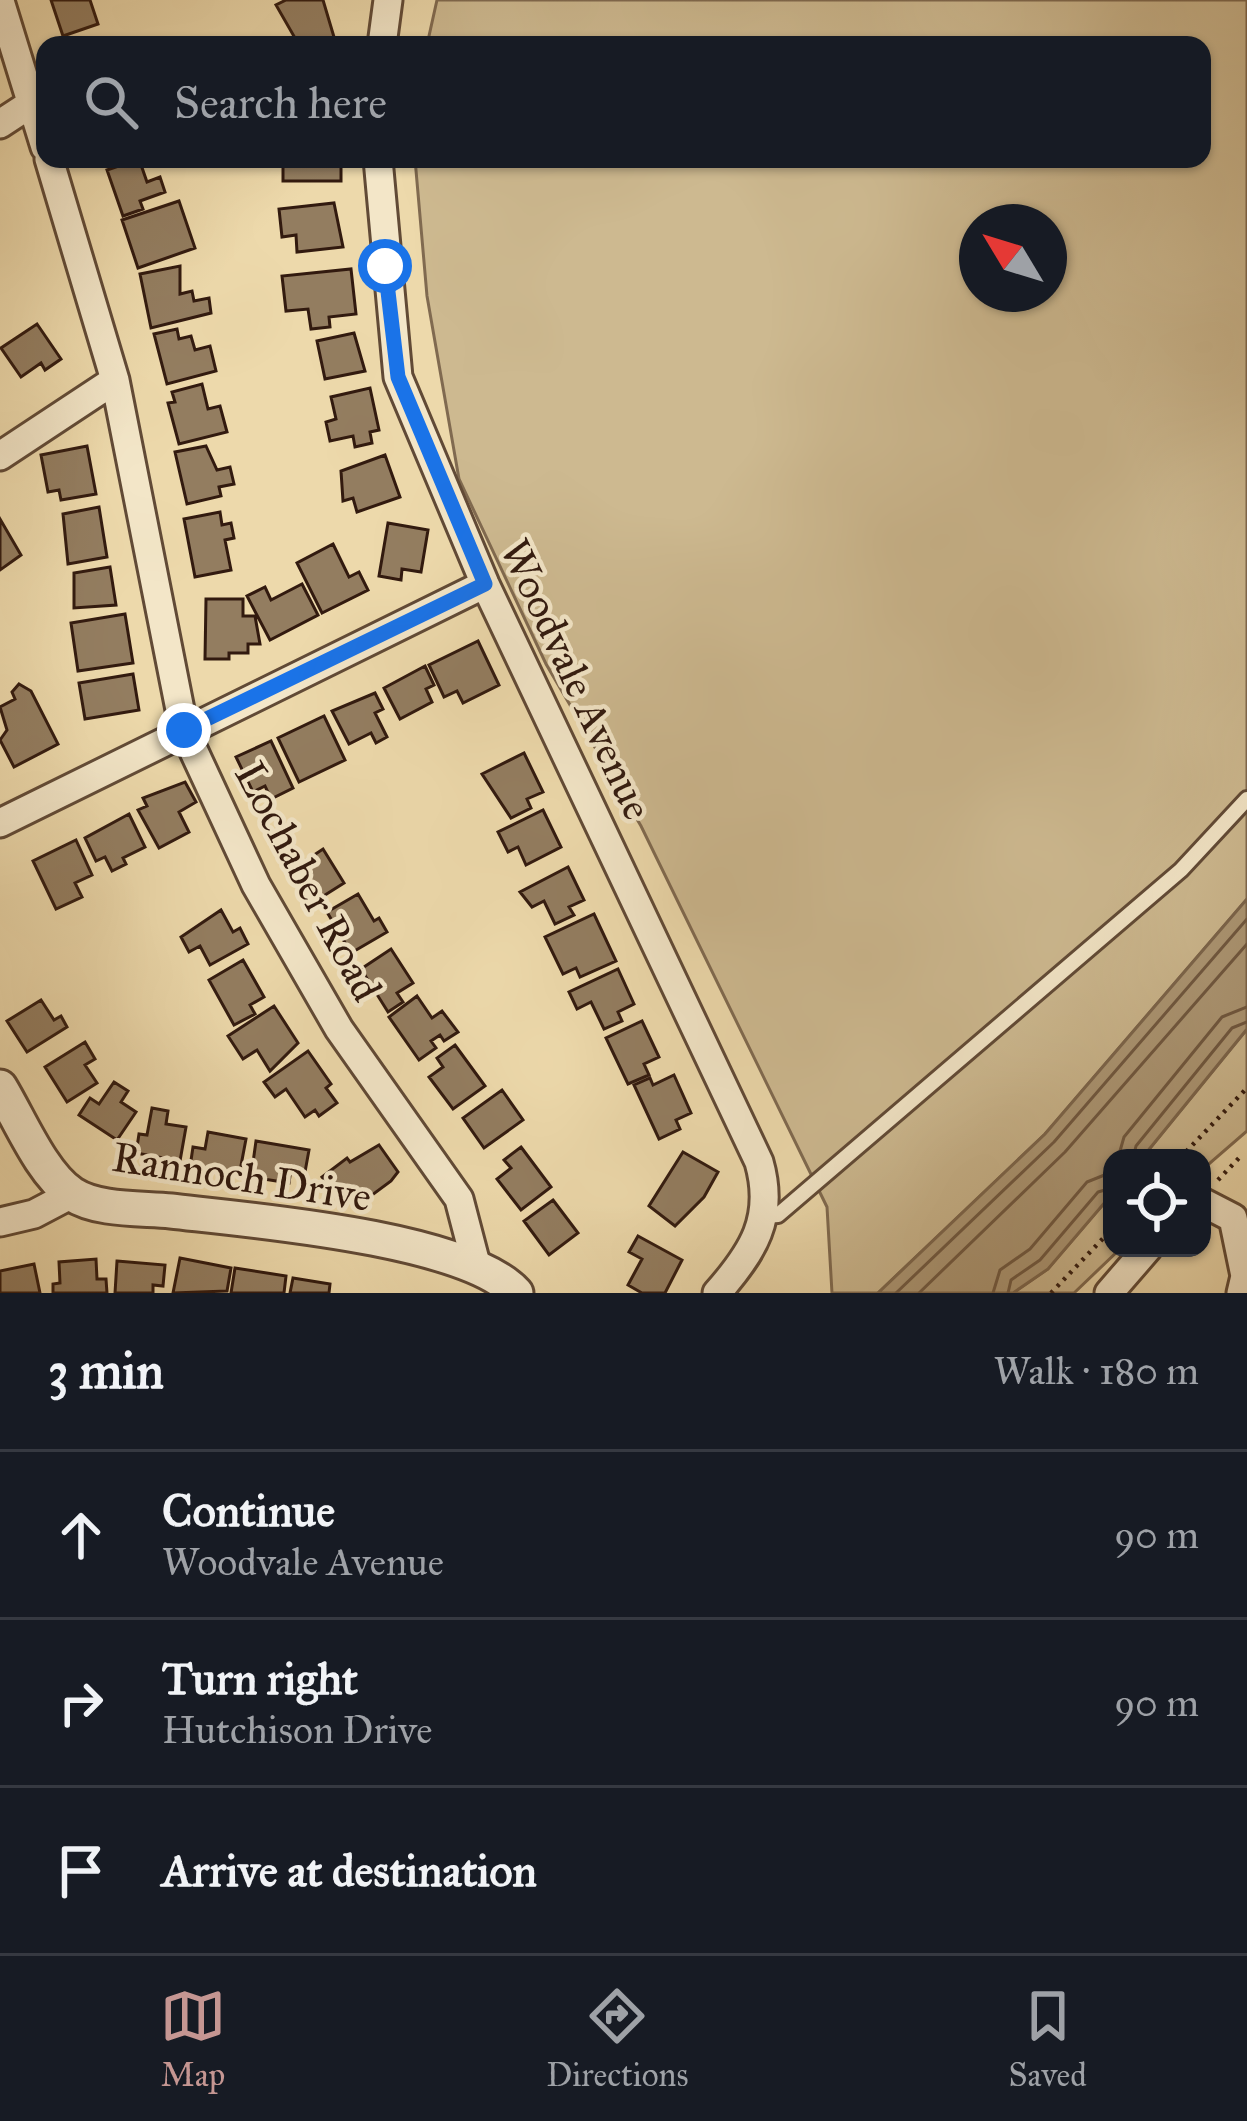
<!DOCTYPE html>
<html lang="en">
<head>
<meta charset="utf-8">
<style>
  :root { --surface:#171b24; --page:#242831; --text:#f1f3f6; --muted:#9ea1a6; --line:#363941; --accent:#c59692 }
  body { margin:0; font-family:"IM FELL Great Primer",serif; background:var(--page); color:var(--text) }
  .controls { position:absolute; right:36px; bottom:36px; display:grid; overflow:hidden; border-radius:24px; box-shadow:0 3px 9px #0004 }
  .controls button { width:108px; height:108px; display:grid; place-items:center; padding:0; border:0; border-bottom:3px solid var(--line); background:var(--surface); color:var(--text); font:60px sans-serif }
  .compass { position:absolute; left:959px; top:204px; width:108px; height:108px; border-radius:50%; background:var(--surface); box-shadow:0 3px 9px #0004; rotate:308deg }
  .stop { position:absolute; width:36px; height:36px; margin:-27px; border:9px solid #1a73e8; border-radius:50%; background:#fff }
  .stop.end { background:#1a73e8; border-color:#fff; box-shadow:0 3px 12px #0008 }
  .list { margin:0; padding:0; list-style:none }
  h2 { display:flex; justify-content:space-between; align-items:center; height:156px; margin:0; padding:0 48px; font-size:51px }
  h2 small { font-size:39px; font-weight:400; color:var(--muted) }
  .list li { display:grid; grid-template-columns:78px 1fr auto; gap:36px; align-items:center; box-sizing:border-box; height:168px; padding:0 48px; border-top:3px solid var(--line) }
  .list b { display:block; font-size:45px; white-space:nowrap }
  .list p { margin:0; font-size:39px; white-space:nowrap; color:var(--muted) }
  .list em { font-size:39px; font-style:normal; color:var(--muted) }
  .icon { flex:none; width:66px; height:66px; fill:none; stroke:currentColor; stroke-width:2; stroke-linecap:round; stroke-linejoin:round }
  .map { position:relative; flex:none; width:1247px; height:1293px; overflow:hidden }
  .search { position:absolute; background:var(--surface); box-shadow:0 3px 9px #0004; left:36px; right:36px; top:36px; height:132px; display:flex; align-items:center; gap:30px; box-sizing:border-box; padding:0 42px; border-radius:24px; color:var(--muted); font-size:45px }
  .sheet { height:660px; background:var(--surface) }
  nav { display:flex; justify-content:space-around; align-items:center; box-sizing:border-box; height:168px; border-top:3px solid var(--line); background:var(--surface); font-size:33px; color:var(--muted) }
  nav a { display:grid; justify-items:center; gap:6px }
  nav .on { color:var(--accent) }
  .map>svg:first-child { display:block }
  .green { fill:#cdb990; stroke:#806a50; stroke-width:3; fill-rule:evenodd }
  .water { fill:#ad9876; stroke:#7c664d; stroke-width:3 }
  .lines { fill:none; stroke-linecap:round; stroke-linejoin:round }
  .shore { stroke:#705942; stroke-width:3 }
  .building { fill:#937d60; stroke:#321a0f; stroke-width:3 }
  .service-casing { stroke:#614a36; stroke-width:20 }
  .minor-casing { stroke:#614a36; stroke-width:33 }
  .tertiary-casing { stroke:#614a36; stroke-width:39 }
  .path { stroke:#321a0f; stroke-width:4.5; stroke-dasharray:3 6; stroke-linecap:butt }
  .service { stroke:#f3e6c8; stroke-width:14 }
  .minor { stroke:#f3e6c8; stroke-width:27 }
  .tertiary { stroke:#f3e6c8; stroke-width:33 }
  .route { stroke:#1a73e8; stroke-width:15 }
  .labels { text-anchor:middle; stroke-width:9; stroke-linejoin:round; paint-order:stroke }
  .street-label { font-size:42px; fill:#321a0f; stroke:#f3e6c8 }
</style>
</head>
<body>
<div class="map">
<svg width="1247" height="1293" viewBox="0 0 1247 1293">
  <rect width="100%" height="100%" fill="#edd9ab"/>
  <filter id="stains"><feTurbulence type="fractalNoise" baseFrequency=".00167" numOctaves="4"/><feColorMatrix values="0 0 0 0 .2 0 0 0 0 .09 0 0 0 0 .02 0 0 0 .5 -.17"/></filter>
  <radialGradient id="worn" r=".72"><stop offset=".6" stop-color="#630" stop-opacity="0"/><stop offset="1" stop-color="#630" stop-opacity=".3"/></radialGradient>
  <path class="green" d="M437,0H1247V899L1045,1134L878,1293H832L827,1207L641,826L546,664L459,479L427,296L415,159H1202V45H427ZM977,222H1049V294H977Z
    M1247,1029V1131L1202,1170V1158H1142Z
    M1112,1194V1248H1121L1074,1293H1013L1048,1269Z"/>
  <path class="water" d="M1247,899V1029L1142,1158H1112V1194L1048,1269L1013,1293H878L1045,1134Z"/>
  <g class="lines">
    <path class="shore" d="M1118,1158L1124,1137L1222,1017L1247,1007
      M1133,1158L1136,1146L1232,1028L1247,1022
      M896,1293L1054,1142L1247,919
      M919,1293L1065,1152L1247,944
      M993,1293L1000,1270L1030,1249L1087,1182L1112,1172
      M1008,1293L1011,1280L1040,1260L1098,1192L1112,1188"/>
  </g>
  <path class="building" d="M51,0H90L98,24L63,36Z
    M286,0H323L334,37L328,40L331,45H299L276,5Z
    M139,159L147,182L160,177L165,192L140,201L143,209L123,216L107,170Z
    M283,159H341V181H283Z
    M179,201L195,248L138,268L122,220Z
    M334,203L343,247L297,252L296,235L282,237L279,209Z
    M180,266V294L192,291L194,301L209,298L211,313L151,328L140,274Z
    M351,269L356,314L329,317L330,327L311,329L308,309L286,311L282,276Z
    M37,324L61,359L45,370L41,363L21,377L1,348Z
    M177,329L179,339L191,336L195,350L210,346L216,371L167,384L154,334Z
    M354,333L365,371L325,379L317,341Z
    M202,384L208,409L220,406L227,432L179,444L168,403L175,402L172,392Z
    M370,388L379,430L370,432L372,443L355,447L353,436L330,441L326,422L336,419L331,397Z
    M87,446L96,494L61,500L59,490L48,492L41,455Z
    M206,446L217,470L230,467L234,484L219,487L221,496L187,504L175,452Z
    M385,455L400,497L357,512L353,498L343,501L341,471Z
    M99,507L107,557L68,564L63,514Z
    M220,512L222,525L231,523L234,538L225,540L231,570L195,577L184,519Z
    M0,519L21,555L0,570Z
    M388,523L428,530L421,572L402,569L401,580L379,576Z
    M333,544L349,577L359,572L368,590L322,613L297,563Z
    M110,567L116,605L74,608V573Z
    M302,584L318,615L270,640L247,596L265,587L271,600Z
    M206,599H243V616H255L260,644H248V653H229V659H205Z
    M125,614L133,663L78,671L71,623Z
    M478,641L499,685L463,703L457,691L444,697L429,665Z
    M425,666L434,685L426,689L432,702L400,719L384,688Z
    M133,674L139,710L85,719L79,683Z
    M19,684L31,691L58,744L14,767L0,740L7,730L0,707L15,699L12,692Z
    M375,693L383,709L375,713L387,737L376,743L371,733L349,744L332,711Z
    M324,716L345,760L299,782L278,738Z
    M271,741L293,788L271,799L265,786L253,792L236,757Z
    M524,753L543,792L527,799L531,808L511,818L482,774Z
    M185,782L196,802L179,812L189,832L159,848L138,810L147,806L143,798Z
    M543,810L561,847L526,865L518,847L508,852L498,832Z
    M129,814L145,847L123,858L126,864L112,871L105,857L96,861L85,838Z
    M76,840L92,875L75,883L82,897L56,909L33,861Z
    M323,849L344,883L314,902L293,869Z
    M568,867L584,900L569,907L574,915L555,924L544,901L532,907L520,892Z
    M358,894L374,921L379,918L387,932L351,953L327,912Z
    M221,910L233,932L240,928L248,944L210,965L200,946L189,952L181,937Z
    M594,914L616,961L580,977L576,968L563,974L545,937Z
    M391,949L413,983L397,993L403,1002L388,1012L361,969Z
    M243,960L264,997L250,1005L255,1014L234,1025L209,980Z
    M618,969L634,1004L618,1012L622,1021L604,1029L591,1002L577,1009L569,992Z
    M417,996L432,1018L442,1011L458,1032L444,1041L440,1035L431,1041L436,1048L419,1060L389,1017Z
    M41,1000L54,1020L61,1016L67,1027L27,1052L7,1021Z
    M274,1006L298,1043L270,1071L257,1050L243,1059L228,1036Z
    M642,1021L659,1057L644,1064L649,1075L628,1084L606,1038Z
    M85,1042L95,1059L85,1065L97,1083L67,1102L45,1067Z
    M455,1045L485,1086L453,1109L429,1077L443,1067L437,1058Z
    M308,1051L331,1084L326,1088L337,1103L319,1116L315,1110L305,1117L286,1089L275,1097L264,1082Z
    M674,1075L691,1113L676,1120L680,1129L659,1139L634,1085L650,1078L653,1085Z
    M114,1082L128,1091L121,1102L136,1112L117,1140L79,1115L90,1098L99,1104Z
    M502,1090L523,1120L484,1148L463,1118Z
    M152,1108L168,1111L166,1124L186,1127L180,1161L136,1153L139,1134L147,1135Z
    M208,1132L246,1139L239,1176L190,1167L193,1147L205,1149Z
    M256,1141L309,1150L305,1172L291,1169L289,1183L251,1177Z
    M379,1145L398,1172L391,1181L360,1204L348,1188L337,1196L322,1177L347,1158L350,1162Z
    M521,1147L551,1187L521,1210L497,1179L511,1168L504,1160Z
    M683,1152L718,1172L704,1197L675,1226L649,1206Z
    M553,1200L578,1233L549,1255L524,1221Z
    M638,1236L682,1260L665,1293H642L628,1285L642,1259L629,1252Z
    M180,1258L231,1268L227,1291L173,1293Z
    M96,1259L97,1279H106L107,1293H53V1284L60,1283L59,1262Z
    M117,1261L165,1265L163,1286L153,1285V1293H115Z
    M34,1264L40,1293H0V1271Z
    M235,1268L286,1276L284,1293H231Z
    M293,1278L330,1284L329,1293H290Z"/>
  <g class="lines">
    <defs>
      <path id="service" d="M765,1216L778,1215L1181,870L1247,799"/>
      <path id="minor" d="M0,1L45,147
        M382,45L388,0
        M0,124L32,103
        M49,159L115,380L184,730L256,885L339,1029L459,1199L476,1264
        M378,159L398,377L485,584L759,1162C775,1218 753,1252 717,1293
        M0,456L115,380
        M0,823L485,584
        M1202,1202L1233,1218L1245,1276L1241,1293
        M0,1222L34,1214L72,1194
        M1109,1293L1148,1248"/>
      <path id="tertiary" d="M0,1087C19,1118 41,1173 72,1194C98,1211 142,1208 171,1211C250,1220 466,1238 516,1293"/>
    </defs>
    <use href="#service" class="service-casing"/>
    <use href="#minor" class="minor-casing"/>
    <use href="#tertiary" class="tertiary-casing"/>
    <path class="path" d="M1180,1158L1247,1088
      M1218,1180L1239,1158
      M1051,1293L1112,1229"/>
    <use href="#service" class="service"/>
    <use href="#minor" class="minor"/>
    <use href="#tertiary" class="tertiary"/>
  </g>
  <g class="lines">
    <path class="route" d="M184,730L485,584L398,377L385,266"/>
  </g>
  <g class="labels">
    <g class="street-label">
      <text transform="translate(577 679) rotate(65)" y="15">Woodvale Avenue</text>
      <text transform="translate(309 881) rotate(62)" y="15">Lochaber Road</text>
      <text transform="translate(242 1176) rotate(9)" y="15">Rannoch Drive</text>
    </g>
  </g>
  <rect width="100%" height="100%" filter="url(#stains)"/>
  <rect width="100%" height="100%" fill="url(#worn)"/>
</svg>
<div class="controls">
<button><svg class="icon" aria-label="locate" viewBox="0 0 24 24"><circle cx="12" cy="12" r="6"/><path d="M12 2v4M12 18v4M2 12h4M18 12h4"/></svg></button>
</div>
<svg class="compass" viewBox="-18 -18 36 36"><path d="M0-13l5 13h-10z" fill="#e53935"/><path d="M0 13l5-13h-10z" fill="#9ea1a6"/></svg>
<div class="stop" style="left:385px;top:266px"></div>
<div class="stop end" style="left:184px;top:730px"></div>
<div class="search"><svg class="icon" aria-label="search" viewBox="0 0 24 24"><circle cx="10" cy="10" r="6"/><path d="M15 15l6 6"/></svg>Search here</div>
</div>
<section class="sheet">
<h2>3 min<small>Walk · 180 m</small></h2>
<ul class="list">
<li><svg class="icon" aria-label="ahead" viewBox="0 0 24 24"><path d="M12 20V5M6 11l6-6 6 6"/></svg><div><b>Continue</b><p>Woodvale Avenue</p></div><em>90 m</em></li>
<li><svg class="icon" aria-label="right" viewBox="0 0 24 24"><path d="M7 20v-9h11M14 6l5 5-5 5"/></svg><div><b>Turn right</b><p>Hutchison Drive</p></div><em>90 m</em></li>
<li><svg class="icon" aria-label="arrive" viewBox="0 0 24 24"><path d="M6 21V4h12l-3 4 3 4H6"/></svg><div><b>Arrive at destination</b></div></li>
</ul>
</section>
<nav>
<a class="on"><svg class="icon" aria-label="map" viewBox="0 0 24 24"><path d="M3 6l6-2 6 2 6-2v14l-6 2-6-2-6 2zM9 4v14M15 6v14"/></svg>Map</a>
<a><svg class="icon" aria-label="directions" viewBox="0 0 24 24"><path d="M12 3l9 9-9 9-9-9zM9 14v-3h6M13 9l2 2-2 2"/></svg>Directions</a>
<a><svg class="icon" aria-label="saved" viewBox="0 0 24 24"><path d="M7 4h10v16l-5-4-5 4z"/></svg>Saved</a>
</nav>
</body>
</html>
